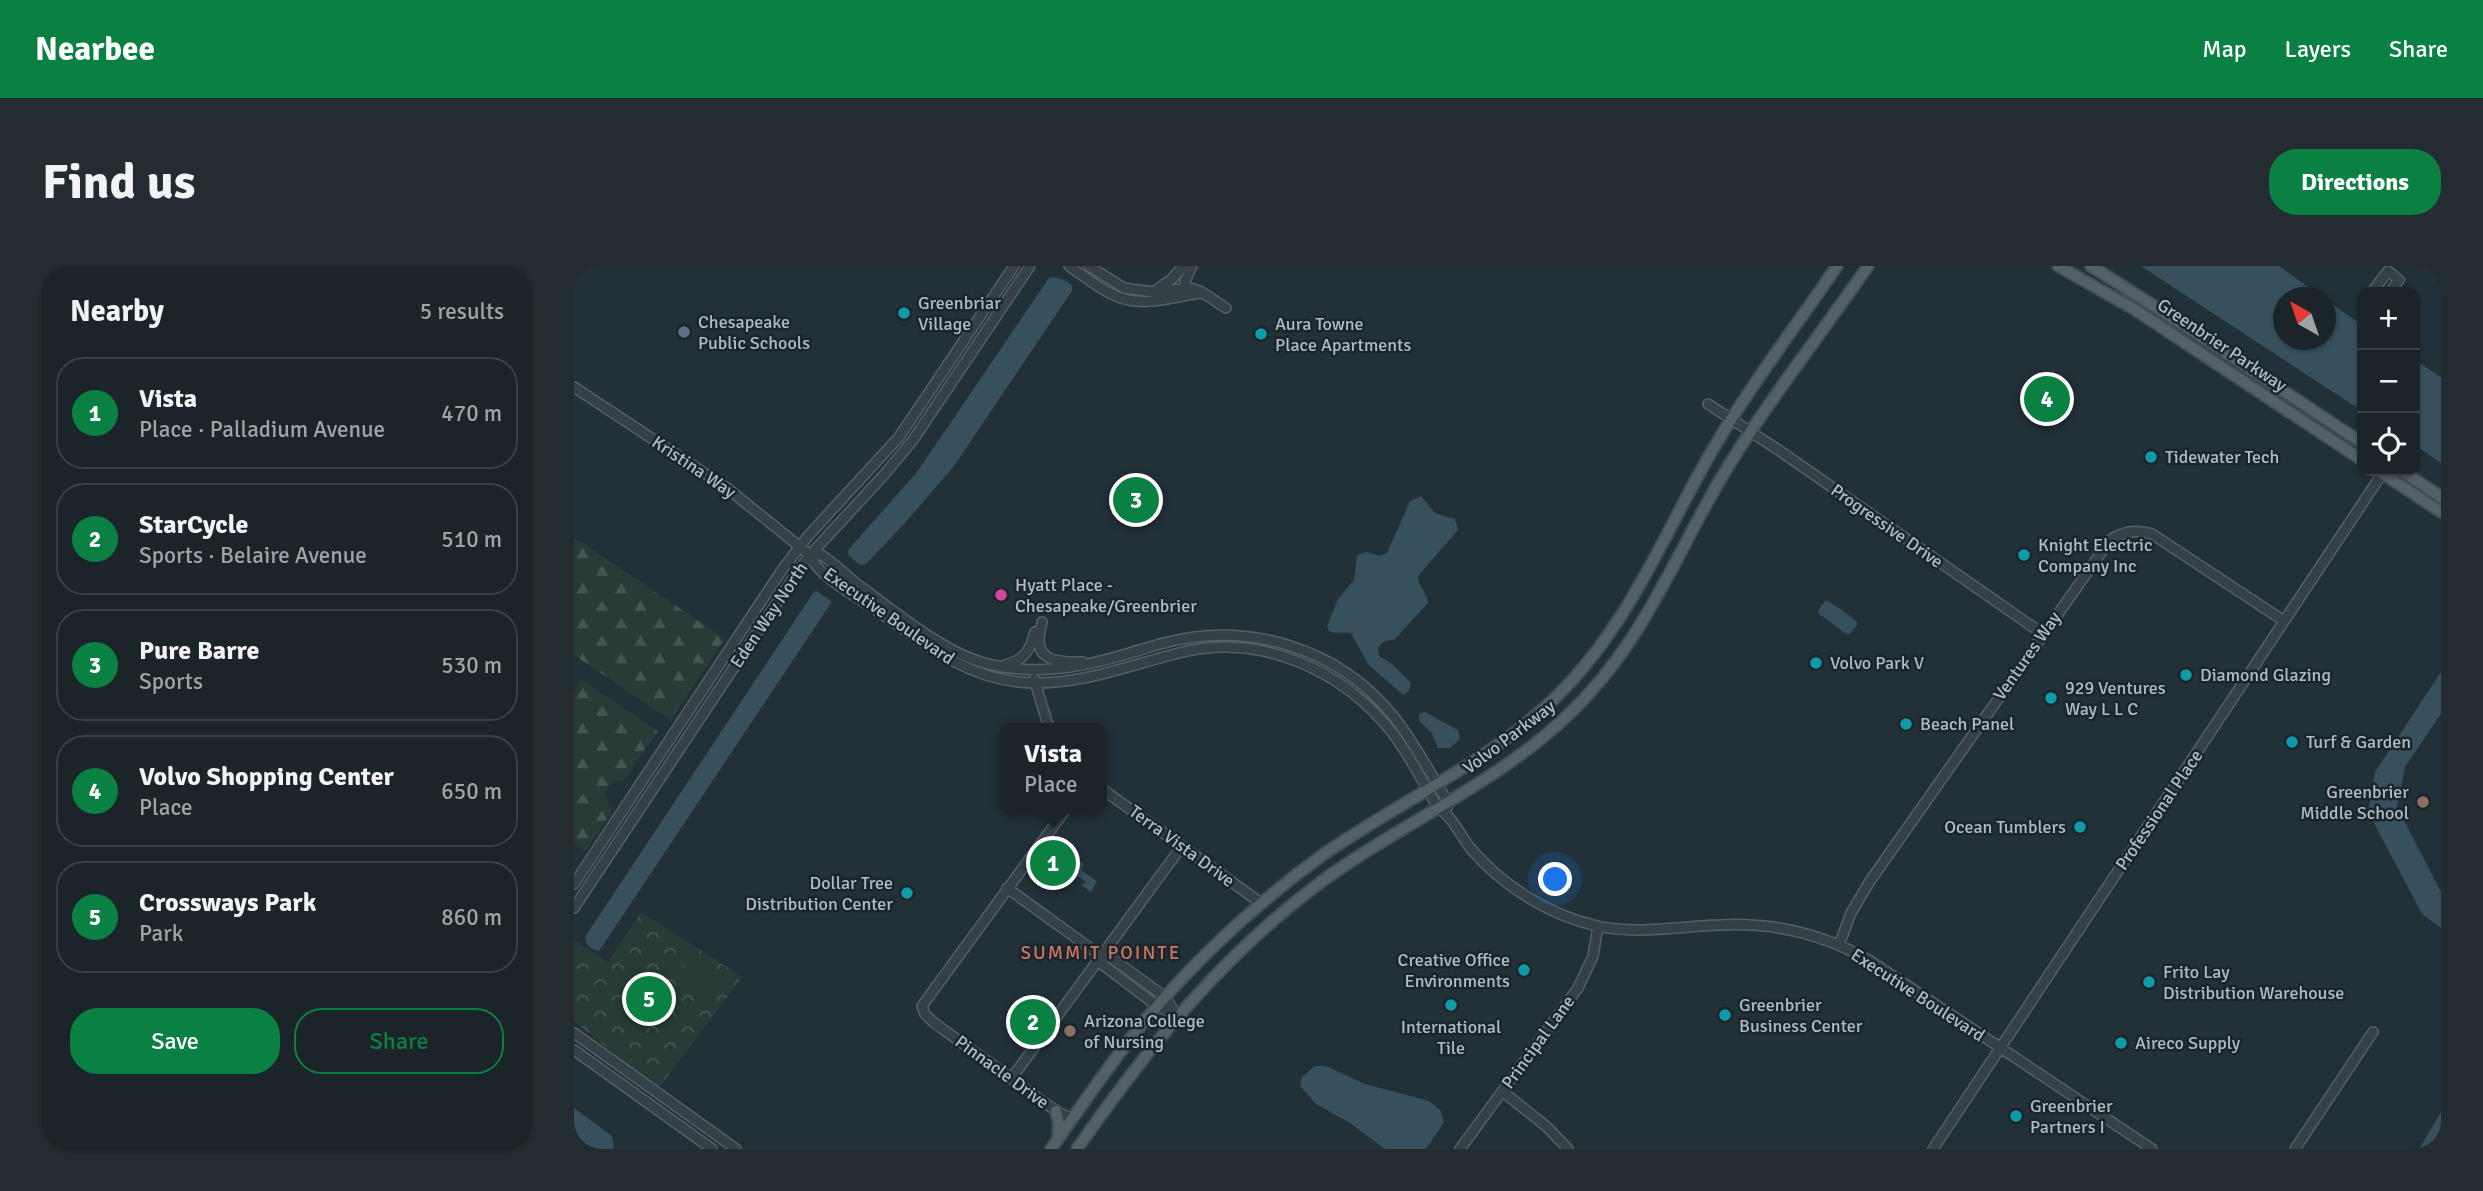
<!DOCTYPE html>
<html lang="en">
<head>
<meta charset="utf-8">
<style>
  :root { --surface:#1a2429; --page:#232c31; --text:#f1f3f6; --muted:#9fa4a8; --line:#384146; --accent:#0b8043 }
  body { margin:0; font-family:Signika,sans-serif; background:var(--page); color:var(--text) }
  .controls { position:absolute; right:21px; top:21px; display:grid; overflow:hidden; border-radius:14px; box-shadow:0 2px 5px #0004 }
  .controls button { width:63px; height:63px; display:grid; place-items:center; padding:0; border:0; border-bottom:2px solid var(--line); background:var(--surface); color:var(--text); font:35px sans-serif }
  .compass { position:absolute; left:1699px; top:21px; width:63px; height:63px; border-radius:50%; background:var(--surface); box-shadow:0 2px 5px #0004; rotate:320deg }
  .you { position:absolute; left:982px; top:614px; width:24px; height:24px; margin:-18px; border:5px solid #fff; border-radius:50%; background:#1a73e8; box-shadow:0 0 0 10px #1a73e833 }
  .badge { display:grid; place-items:center; width:46px; height:46px; border-radius:50%; background:var(--accent); color:#fff; font-size:23px; font-weight:700 }
  .pin { position:absolute; translate:-50% -50%; border:4px solid #fff; box-shadow:0 2px 7px #0006 }
  .popup { position:absolute; left:425px; top:457px; width:108px; height:91px; box-sizing:border-box; display:grid; place-content:center; border-radius:14px; background:var(--surface); filter:drop-shadow(0 2px 5px #0005); font-size:23px; white-space:nowrap; color:var(--muted) }
  .popup b { font-size:26px; color:var(--text) }
  .popup::after { content:''; position:absolute; left:50%; top:100%; margin-left:-14px; border:14px solid transparent; border-top-color:var(--surface) }
  .list { margin:0; padding:0; list-style:none }
  h2 { display:flex; justify-content:space-between; align-items:center; height:91px; margin:0; padding:0 28px; font-size:30px }
  h2 small { font-size:23px; font-weight:400; color:var(--muted) }
  .list li { display:grid; grid-template-columns:46px 1fr auto; gap:21px; align-items:center; box-sizing:border-box; height:112px; margin:0 14px 14px; padding:0 14px; border:2px solid var(--line); border-radius:28px }
  .list b { display:block; font-size:26px; white-space:nowrap }
  .list p { margin:0; font-size:23px; white-space:nowrap; color:var(--muted) }
  .list em { font-size:23px; font-style:normal; color:var(--muted) }
  .actions { display:flex; gap:14px; padding:21px 28px }
  .actions a { flex:1; padding:16px 0; border:2px solid var(--accent); border-radius:28px; text-align:center; font-size:24px; color:var(--accent) }
  .actions .main { background:var(--accent); color:#fff }
  .icon { flex:none; width:38px; height:38px; fill:none; stroke:currentColor; stroke-width:2; stroke-linecap:round; stroke-linejoin:round }
  .map { position:relative; flex:none; width:1867px; height:883px; overflow:hidden; border-radius:28px }
  header { display:flex; align-items:center; gap:42px; box-sizing:border-box; height:98px; padding:0 35px; background:var(--accent); color:#fff }
  header strong { font-size:33px }
  nav { display:flex; gap:38px; margin-inline-start:auto; font-size:24px }
  .intro { display:flex; align-items:center; justify-content:space-between; box-sizing:border-box; height:168px; padding:0 42px }
  h1 { margin:0; font-size:49px }
  .button { padding:18px 32px; border-radius:28px; background:var(--accent); color:#fff; font-size:24px; font-weight:700 }
  main { display:flex; gap:42px; padding:0 42px }
  aside { flex:1; background:var(--surface); border-radius:28px; box-shadow:0 2px 5px #0004 }
  .map>svg:first-child { display:block }
  .forest { fill:url(#forest-firs) }
  .park { fill:url(#park-crowns) }
  .pitch { fill:#273c37 }
  .water { fill:#36505d }
  .lines { fill:none; stroke-linecap:round; stroke-linejoin:round }
  .minor-casing { stroke:#535f65; stroke-width:12 }
  .major-casing { stroke:#414d54; stroke-width:14 }
  .minor { stroke:#354147; stroke-width:9 }
  .major { stroke:#536167; stroke-width:10 }
  .culture-dot { fill:#0f9aa8; stroke:#1a262c; stroke-width:2.5 }
  .service-dot { fill:#5c6f8a; stroke:#1a262c; stroke-width:2.5 }
  .hotel-dot { fill:#d1479c; stroke:#1a262c; stroke-width:2.5 }
  .education-dot { fill:#8d6e63; stroke:#1a262c; stroke-width:2.5 }
  .labels { text-anchor:middle; stroke-width:5; stroke-linejoin:round; paint-order:stroke }
  .poi-label { font-size:18px; fill:#b0bcc4; stroke:#1a262c; text-anchor:start }
  .street-label { font-size:18px; fill:#b0bcc4; stroke:#1a262c }
  .neighbourhood-label { font-size:19px; letter-spacing:2px; fill:#cd7562; stroke:#1a262c }
</style>
</head>
<body>
<header>
<strong>Nearbee</strong>
<nav><a>Map</a><a>Layers</a><a>Share</a></nav>
</header>
<div class="intro"><h1>Find us</h1><a class="button">Directions</a></div>
<main>
<aside>
<h2>Nearby<small>5 results</small></h2>
<ul class="list">
<li><span class="badge">1</span><div><b>Vista</b><p>Place · Palladium Avenue</p></div><em>470 m</em></li>
<li><span class="badge">2</span><div><b>StarCycle</b><p>Sports · Belaire Avenue</p></div><em>510 m</em></li>
<li><span class="badge">3</span><div><b>Pure Barre</b><p>Sports</p></div><em>530 m</em></li>
<li><span class="badge">4</span><div><b>Volvo Shopping Center</b><p>Place</p></div><em>650 m</em></li>
<li><span class="badge">5</span><div><b>Crossways Park</b><p>Park</p></div><em>860 m</em></li>
</ul>
<div class="actions"><a class="main">Save</a><a>Share</a></div>
</aside>
<div class="map">
<svg width="1867" height="883" viewBox="0 0 1867 883">
  <defs>
    <pattern id="forest-firs" width="22" height="20" patternUnits="userSpaceOnUse" patternTransform="scale(1.75)"><rect width="22" height="20" fill="#273c37"/><path d="M5 1l3.5 6h-7zM16 11l3.5 6h-7z" fill="#445652"/></pattern>
    <pattern id="park-crowns" width="20" height="18" patternUnits="userSpaceOnUse" patternTransform="scale(1.75)"><rect width="20" height="18" fill="#273c37"/><path d="M2 6a3 3 0 1 1 6 0M12 15a3 3 0 1 1 6 0" fill="none" stroke="#445652"/></pattern>
  </defs>
  <rect width="100%" height="100%" fill="#223037"/>
  <path class="forest" d="M0,271L151,373L96,454L0,389Z
    M8,414L84,465L49,515L40,514L30,528L38,545L12,585L0,578V426Z"/>
  <path class="park" d="M67,646L168,711L84,823L0,755V674L34,696Z"/>
  <path class="pitch" d="M113,696L141,715L130,732L101,713Z"/>
  <path class="water" d="M1567,0H1705L1748,31L1710,32V74H1752V34L1788,59V145Z
    M482,11L494,16L498,20V25L380,200L331,257L292,298L286,299L274,289L275,283L343,206L475,12Z
    M1841,94L1867,111V197L1841,179Z
    M847,230L861,247L881,253L884,264L844,310C844,321 853,326 854,337L821,373L809,376L804,382L805,390L818,398L837,417L835,425L829,429L794,398L777,367C769,365 762,369 755,365L753,360L764,333L780,314L783,289L793,286L806,290L813,287L836,235Z
    M242,325L256,334L257,337L25,685C16,683 12,679 11,671L239,327Z
    M1252,334L1268,344L1283,356V359L1276,368H1272L1244,347L1245,343Z
    M1867,406V448L1831,501L1823,541L1867,626V662L1848,648L1794,546L1801,506Z
    M851,446L884,464L886,473L876,482H864L857,466L845,455V448Z
    M503,593L510,598L507,604L523,615L517,626L507,619L512,616L496,605Z
    M741,800H752L791,818L855,835L866,844L870,856L852,883H811L776,857L742,838L726,820L728,811Z
    M0,842L38,870L40,883H0Z
    M1867,846V883H1845Z"/>
  <g class="lines">
    <defs>
      <path id="minor" d="M495,0C513,12 532,29 554,34C577,39 604,30 627,27
        M515,0L550,22L579,26L616,22L626,25L652,42
        M582,24L598,13L609,0
        M1798,26L1814,5L1819,9
        M1816,26L1825,14L1819,9
        M610,28L611,15L618,0
        M0,121L153,222L236,289
        M1134,138L1206,185L1469,368
        M236,289C243,311 289,334 308,348C351,378 390,410 444,416C501,422 551,400 605,387C686,366 770,404 820,469C837,492 850,518 864,542C879,551 886,569 897,583C930,621 975,649 1023,660C1063,669 1106,660 1146,659C1200,656 1249,668 1295,694L1578,883
        M236,289C240,289 243,288 247,289C255,292 275,312 284,319C321,345 367,385 410,397C473,414 526,396 586,378C672,354 764,381 820,451C841,477 856,508 874,536L873,542
        M468,356C467,362 465,367 465,373C464,398 492,396 509,396
        M431,399C450,394 456,385 461,366
        M460,413L475,462
        M528,523L687,637
        M492,543L348,740L351,748L359,756L482,845L498,853
        M0,618L208,304L234,270L325,171L440,0
        M433,622L527,690H535L591,731L603,750
        M0,642L224,305L236,289L309,210L339,174L456,0
        M1265,679L1277,647L1296,615L1536,274C1549,265 1562,263 1578,268L1710,355
        M527,690L529,699L583,740L601,749
        M0,767L162,883
        M0,784L138,883
        M437,813L608,580
        M928,825L973,861L994,883
        M886,883L1004,722L1019,690L1024,660
        M1359,883L1810,205
        M1721,883L1799,766"/>
      <path id="major" d="M1484,0L1560,43L1788,194
        M1517,0L1613,61L1788,177
        M1805,205L1867,246
        M1828,205L1867,231
        M482,845L485,858L484,869
        M477,883C508,839 539,793 573,752C625,690 685,635 750,588C828,534 916,496 984,429C1053,361 1088,273 1135,190C1173,124 1220,63 1263,0
        M503,883C575,780 649,688 751,613C830,556 921,518 992,451C1067,381 1096,300 1146,214C1190,140 1245,71 1294,0"/>
    </defs>
    <use href="#minor" class="minor-casing"/>
    <use href="#major" class="major-casing"/>
    <use href="#minor" class="minor"/>
    <use href="#major" class="major"/>
  </g>
  <g class="culture-dot">
    <circle cx="330" cy="47" r="7"/>
    <circle cx="687" cy="68" r="7"/>
    <circle cx="1577" cy="191" r="7"/>
    <circle cx="1450" cy="289" r="7"/>
    <circle cx="1242" cy="397" r="7"/>
    <circle cx="1612" cy="409" r="7"/>
    <circle cx="1477" cy="432" r="7"/>
    <circle cx="1332" cy="458" r="7"/>
    <circle cx="1718" cy="476" r="7"/>
    <circle cx="1506" cy="561" r="7"/>
    <circle cx="333" cy="627" r="7"/>
    <circle cx="950" cy="704" r="7"/>
    <circle cx="1575" cy="716" r="7"/>
    <circle cx="877" cy="739" r="7"/>
    <circle cx="1151" cy="749" r="7"/>
    <circle cx="1547" cy="777" r="7"/>
    <circle cx="1442" cy="850" r="7"/>
  </g>
  <circle class="service-dot" cx="110" cy="66" r="7"/>
  <circle class="hotel-dot" cx="427" cy="329" r="7"/>
  <g class="education-dot">
    <circle cx="1849" cy="536" r="7"/>
    <circle cx="496" cy="765" r="7"/>
  </g>
  <g class="labels">
    <g class="poi-label">
      <text x="344" y="43">Greenbriar<tspan x="344" dy="21">Village</tspan></text>
      <text x="124" y="62">Chesapeake<tspan x="124" dy="21">Public Schools</tspan></text>
      <text x="701" y="64">Aura Towne<tspan x="701" dy="21">Place Apartments</tspan></text>
      <text x="1591" y="197">Tidewater Tech</text>
      <text x="1464" y="285">Knight Electric<tspan x="1464" dy="21">Company Inc</tspan></text>
      <text x="441" y="325">Hyatt Place -<tspan x="441" dy="21">Chesapeake/Greenbrier</tspan></text>
      <text x="1256" y="403">Volvo Park V</text>
      <text x="1626" y="415">Diamond Glazing</text>
      <text x="1491" y="428">929 Ventures<tspan x="1491" dy="21">Way L L C</tspan></text>
      <text x="1346" y="464">Beach Panel</text>
      <text x="1732" y="482">Turf &amp; Garden</text>
      <text x="1835" y="532" text-anchor="end">Greenbrier<tspan x="1835" dy="21">Middle School</tspan></text>
      <text x="1492" y="567" text-anchor="end">Ocean Tumblers</text>
      <text x="319" y="623" text-anchor="end">Dollar Tree<tspan x="319" dy="21">Distribution Center</tspan></text>
      <text x="936" y="700" text-anchor="end">Creative Office<tspan x="936" dy="21">Environments</tspan></text>
      <text x="1589" y="712">Frito Lay<tspan x="1589" dy="21">Distribution Warehouse</tspan></text>
      <text x="1165" y="745">Greenbrier<tspan x="1165" dy="21">Business Center</tspan></text>
      <text x="510" y="761">Arizona College<tspan x="510" dy="21">of Nursing</tspan></text>
      <text x="877" y="767" text-anchor="middle">International<tspan x="877" dy="21">Tile</tspan></text>
      <text x="1561" y="783">Aireco Supply</text>
      <text x="1456" y="846">Greenbrier<tspan x="1456" dy="21">Partners I</tspan></text>
    </g>
    <g class="street-label">
      <text transform="translate(1648 79) rotate(34)" y="6">Greenbrier Parkway</text>
      <text transform="translate(120 201) rotate(34)" y="6">Kristina Way</text>
      <text transform="translate(1313 260) rotate(35)" y="6">Progressive Drive</text>
      <text transform="translate(195 349) rotate(-56)" y="6">Eden Way North</text>
      <text transform="translate(315 350) rotate(35)" y="6">Executive Boulevard</text>
      <text transform="translate(1453 390) rotate(-55)" y="6">Ventures Way</text>
      <text transform="translate(935 471) rotate(-37)" y="6">Volvo Parkway</text>
      <text transform="translate(1585 544) rotate(-56)" y="6">Professional Place</text>
      <text transform="translate(608 580) rotate(36)" y="6">Terra Vista Drive</text>
      <text transform="translate(1344 729) rotate(33)" y="6">Executive Boulevard</text>
      <text transform="translate(964 776) rotate(-54)" y="6">Principal Lane</text>
      <text transform="translate(428 806) rotate(36)" y="6">Pinnacle Drive</text>
    </g>
    <g class="neighbourhood-label">
      <text x="527" y="693">SUMMIT POINTE</text>
    </g>
  </g>
</svg>
<div class="controls">
<button>+</button>
<button>−</button>
<button><svg class="icon" aria-label="locate" viewBox="0 0 24 24"><circle cx="12" cy="12" r="6"/><path d="M12 2v4M12 18v4M2 12h4M18 12h4"/></svg></button>
</div>
<svg class="compass" viewBox="-18 -18 36 36"><path d="M0-13l5 13h-10z" fill="#e53935"/><path d="M0 13l5-13h-10z" fill="#9fa4a8"/></svg>
<div class="you"></div>
<div class="pin badge" style="left:479px;top:597px">1</div>
<div class="popup"><b>Vista</b>Place</div>
<div class="pin badge" style="left:459px;top:756px">2</div>
<div class="pin badge" style="left:562px;top:234px">3</div>
<div class="pin badge" style="left:1473px;top:133px">4</div>
<div class="pin badge" style="left:75px;top:733px">5</div>
</div>
</main>
</body>
</html>
